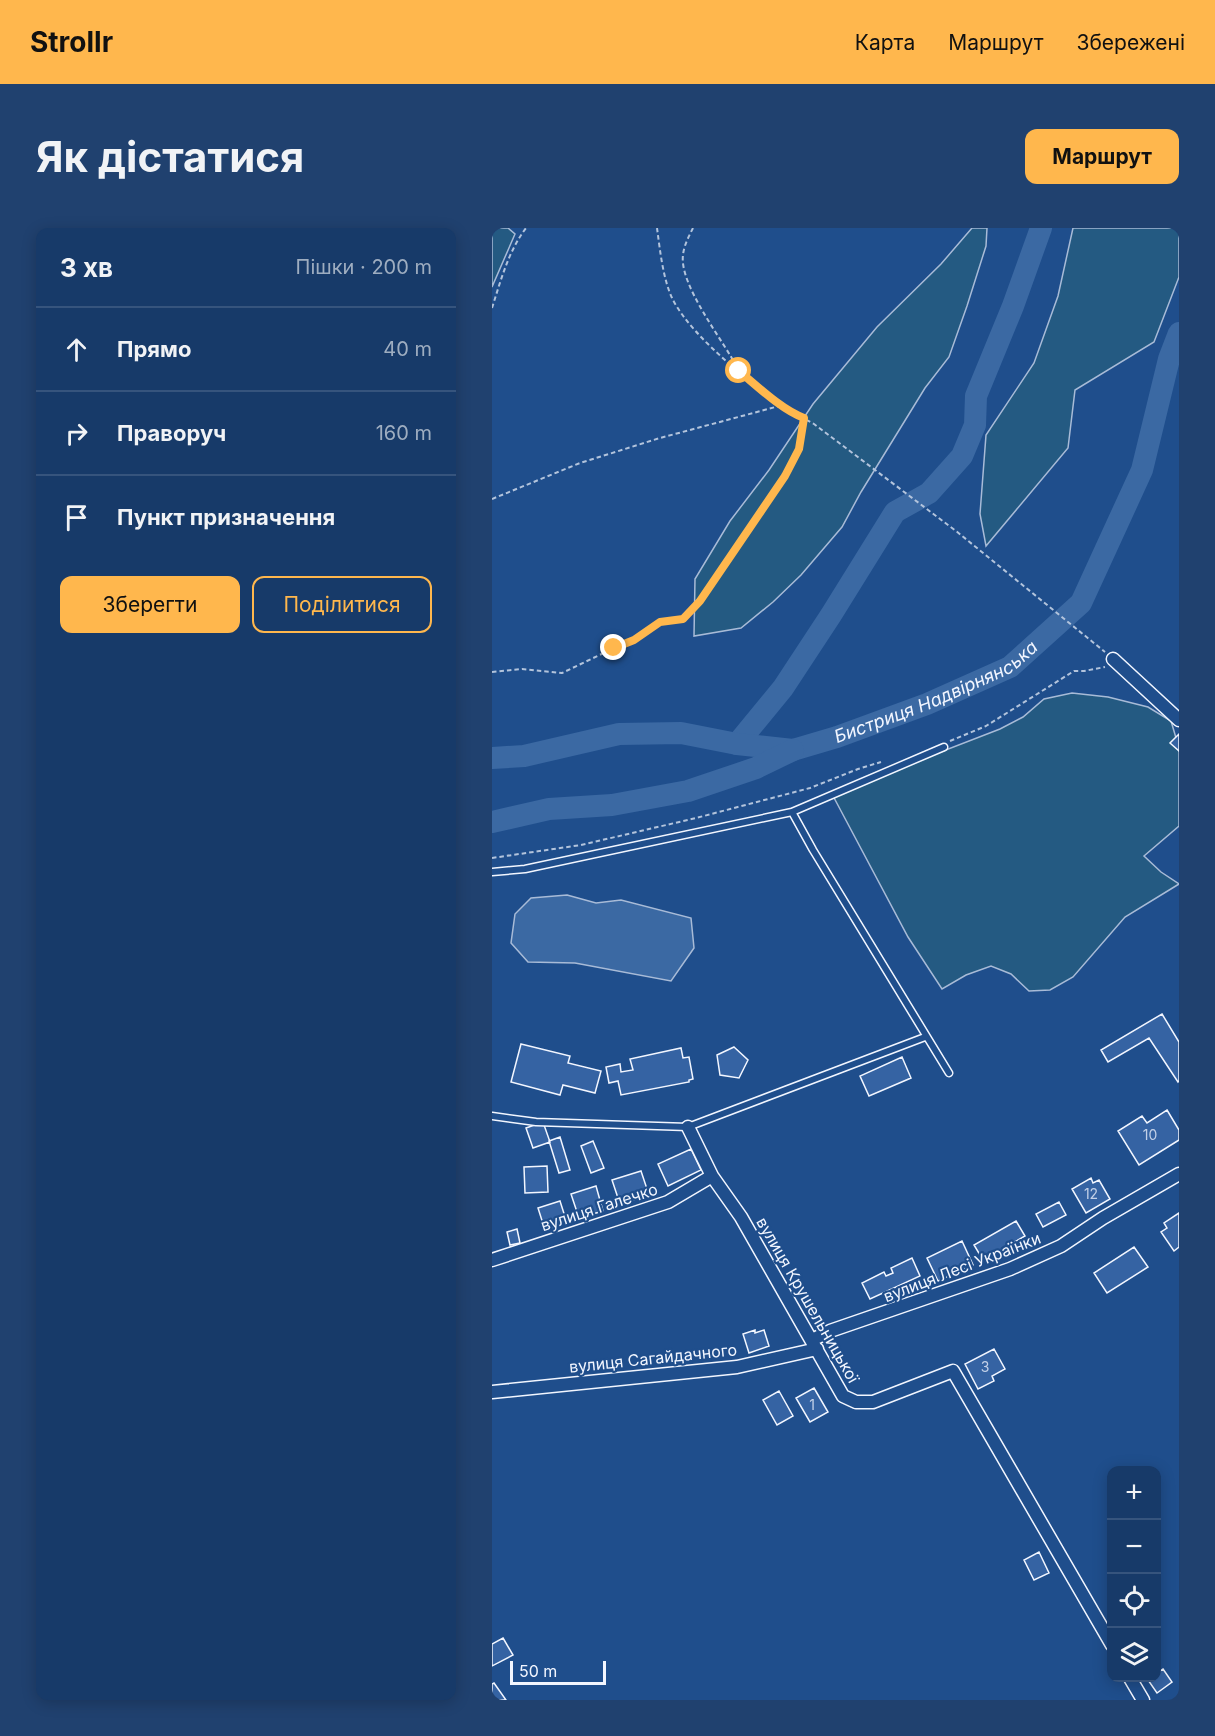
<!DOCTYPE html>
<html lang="uk">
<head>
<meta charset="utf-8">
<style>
  :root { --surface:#173a69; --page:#20416f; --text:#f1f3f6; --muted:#9eadc0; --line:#36547d; --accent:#ffb74d }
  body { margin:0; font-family:Inter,sans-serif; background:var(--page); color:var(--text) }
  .controls { position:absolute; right:18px; bottom:18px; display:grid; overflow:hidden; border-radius:12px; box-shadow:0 3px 15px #0003 }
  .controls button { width:54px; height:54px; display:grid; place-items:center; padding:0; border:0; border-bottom:2px solid var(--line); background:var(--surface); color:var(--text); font:30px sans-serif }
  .scale { position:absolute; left:18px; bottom:15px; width:96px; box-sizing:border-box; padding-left:6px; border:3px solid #f2f6ff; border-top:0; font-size:16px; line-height:21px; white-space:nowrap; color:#f2f6ff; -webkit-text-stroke:4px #1f4e8c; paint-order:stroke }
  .stop { position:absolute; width:18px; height:18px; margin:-14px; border:4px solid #ffb74d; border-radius:50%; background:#fff }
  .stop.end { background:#ffb74d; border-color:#fff; box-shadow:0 2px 6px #0008 }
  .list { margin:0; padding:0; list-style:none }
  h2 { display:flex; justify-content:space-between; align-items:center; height:78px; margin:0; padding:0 24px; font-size:26px }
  h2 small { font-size:20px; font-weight:400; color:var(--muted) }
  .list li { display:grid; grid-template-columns:39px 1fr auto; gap:18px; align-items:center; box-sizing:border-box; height:84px; padding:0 24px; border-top:2px solid var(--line) }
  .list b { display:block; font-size:22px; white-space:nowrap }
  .list em { font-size:20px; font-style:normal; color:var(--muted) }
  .actions { display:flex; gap:12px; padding:18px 24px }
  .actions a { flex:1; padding:14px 0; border:2px solid var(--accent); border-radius:12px; text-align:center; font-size:21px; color:var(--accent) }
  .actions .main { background:var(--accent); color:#111 }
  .icon { flex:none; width:33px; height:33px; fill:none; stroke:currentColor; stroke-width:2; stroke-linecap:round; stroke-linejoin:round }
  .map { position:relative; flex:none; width:687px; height:1472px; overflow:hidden; border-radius:12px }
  header { display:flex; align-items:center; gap:36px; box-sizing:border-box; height:84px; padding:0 30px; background:var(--accent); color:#111 }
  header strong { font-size:28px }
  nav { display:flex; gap:33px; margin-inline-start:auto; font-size:21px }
  .intro { display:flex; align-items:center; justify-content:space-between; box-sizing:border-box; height:144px; padding:0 36px }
  h1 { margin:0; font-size:42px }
  .button { padding:15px 27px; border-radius:12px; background:var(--accent); color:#111; font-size:21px; font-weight:700 }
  main { display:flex; gap:36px; padding:0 36px }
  aside { flex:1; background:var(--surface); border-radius:12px; box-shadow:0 3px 15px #0003 }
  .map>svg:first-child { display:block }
  .green { fill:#245a82; stroke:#a8bbd7; stroke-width:1.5 }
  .water { fill:#3b69a3; stroke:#a8bbd7; stroke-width:1.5 }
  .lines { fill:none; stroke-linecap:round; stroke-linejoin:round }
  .river { stroke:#3b69a3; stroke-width:22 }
  .building { fill:#3563a3; stroke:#f2f6ff; stroke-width:1.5 }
  .service-casing { stroke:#f2f6ff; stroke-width:9 }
  .minor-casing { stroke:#f2f6ff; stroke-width:15 }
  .path { stroke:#b3c4dc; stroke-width:2; stroke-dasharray:4.5 3; stroke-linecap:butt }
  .service { stroke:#1f4e8c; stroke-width:6 }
  .minor { stroke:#1f4e8c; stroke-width:12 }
  .route { stroke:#ffb74d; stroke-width:8 }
  .labels { text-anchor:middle; stroke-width:4.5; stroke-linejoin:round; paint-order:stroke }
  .number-label { font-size:14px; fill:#c3d1e8 }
  .street-label { font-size:16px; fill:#f2f6ff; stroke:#1f4e8c }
  .water-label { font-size:18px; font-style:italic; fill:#f2f6ff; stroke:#1f4e8c }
</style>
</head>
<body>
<header>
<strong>Strollr</strong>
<nav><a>Карта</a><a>Маршрут</a><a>Збережені</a></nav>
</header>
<div class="intro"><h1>Як дістатися</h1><a class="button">Маршрут</a></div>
<main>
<aside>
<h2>3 хв<small>Пішки · 200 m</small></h2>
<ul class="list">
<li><svg class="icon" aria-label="ahead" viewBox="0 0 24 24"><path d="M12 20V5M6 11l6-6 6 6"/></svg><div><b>Прямо</b></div><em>40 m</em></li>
<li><svg class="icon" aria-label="right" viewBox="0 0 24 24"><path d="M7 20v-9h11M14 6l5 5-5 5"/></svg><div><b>Праворуч</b></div><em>160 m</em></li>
<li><svg class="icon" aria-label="arrive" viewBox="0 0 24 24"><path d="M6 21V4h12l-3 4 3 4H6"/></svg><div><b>Пункт призначення</b></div></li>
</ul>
<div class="actions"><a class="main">Зберегти</a><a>Поділитися</a></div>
</aside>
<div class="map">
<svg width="687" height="1472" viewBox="0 0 687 1472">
  <rect width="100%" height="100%" fill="#1f4e8c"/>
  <path class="green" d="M0,0H16L23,6L0,59Z
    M480,0H495L494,18L475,78L457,129L433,160L369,264L350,299L309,347L281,374L249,400L202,408L203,351L238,293L277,242L321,176L385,99L449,36Z
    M581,0H687V49L662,114L583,162L576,220L494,318L488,286L494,207L542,135L566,68Z
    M580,465L616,469L656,479L679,493L687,520V598L652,628L669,644L687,656L633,689L581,749L558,762L537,763L519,746L499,738L474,747L450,761L416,709L340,566L508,501L531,489L552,471Z"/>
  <path class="water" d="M75,667L104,675L129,672L199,690L202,720L179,753L83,735L36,734L19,715L23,686L39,670Z"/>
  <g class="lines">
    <g class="river">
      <path d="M245,516L291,460L339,387L403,284L437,265L470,228L483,197L484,168L521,78L549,0"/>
      <path id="s1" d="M0,530L32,528L127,506L189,505L245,516L301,522L345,509L435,476L518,439L589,375L650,242L677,131L687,105"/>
      <path d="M0,594L57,581L120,577L196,563L264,540L301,522"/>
    </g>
  </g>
  <path class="building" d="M687,506V523L678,515Z
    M670,786L687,814V853L686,854L657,810L616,834L609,822Z
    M29,816L78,828L76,835L109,843L103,865L71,857L68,867L19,854Z
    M242,819L256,832L247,850L228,847L225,827Z
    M189,820L191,830L197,829L201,851L197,852V854L129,867L126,853L117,855L114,839L128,836L129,844L141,842L138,831Z
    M410,829L419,850L377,868L368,848Z
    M675,882L687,902V912L647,937L626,903L650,888L655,895Z
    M51,894L58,914L41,920L34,900Z
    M68,909L78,942L67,945L57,913Z
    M101,913L112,940L99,945L89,918Z
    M199,921L209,942L176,958L166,936Z
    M55,938L56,964L33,965L32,939Z
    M149,943L157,967L128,976L120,952Z
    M599,950L601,955L607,952L618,971L594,985L580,961Z
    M104,958L111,983L87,990L79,966Z
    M68,973L75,995L53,1002L46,980Z
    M567,974L574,987L551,999L544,986Z
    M687,985V1019L682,1023L669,1004L675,1000L672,995Z
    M524,993L533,1008L491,1032L482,1017Z
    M25,1001L28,1015L18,1017L15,1004Z
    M470,1013L481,1037L446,1053L435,1030Z
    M642,1019L656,1039L615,1065L602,1045Z
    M420,1030L428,1048L378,1071L370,1055L392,1044L394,1048L401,1045L399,1040Z
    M263,1102V1105L272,1102L277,1118L257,1125L251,1106Z
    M502,1121L513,1141L500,1148L502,1153L486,1161L473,1136Z
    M322,1160L336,1184L318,1194L304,1170Z
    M287,1163L301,1188L285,1197L271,1172Z
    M547,1324L557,1345L542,1352L532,1332Z
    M11,1410L21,1427L0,1438V1416Z
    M671,1441L680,1454L665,1465L656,1452L664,1450V1446Z
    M2,1455L14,1472H0V1456Z"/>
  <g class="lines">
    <defs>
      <path id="service" d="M300,584L321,622L457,845
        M0,644L33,641L300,584L452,519
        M0,888L44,894L196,899L433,809"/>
      <path id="minor" d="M621,431L687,492
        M196,899L220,948L249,989L351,1168L364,1174H381L461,1143L620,1417
        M0,1032L176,974L220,948
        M320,1112L338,1103L518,1041L569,1018L611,990L687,946
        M0,1164L245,1139L325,1121
        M638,1450L651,1472"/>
    </defs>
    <use href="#service" class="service-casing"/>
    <use href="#minor" class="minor-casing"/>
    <path class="path" d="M165,0C168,22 171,52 181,72C202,112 264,159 301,185C307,189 315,192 322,196L464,303L613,424
      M201,0C197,8 192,17 191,27C187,57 231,112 246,141
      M0,80C9,52 16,24 34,0
      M0,271L88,235L168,210L291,177
      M0,444L30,441L70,445L122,420L142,412L168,394L191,391L208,373L293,248L307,221L311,191
      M458,513L494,498L582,443H592L613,439
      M0,630L89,617L204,590L318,560L366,541L389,534"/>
    <use href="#service" class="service"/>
    <use href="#minor" class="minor"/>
  </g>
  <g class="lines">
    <path class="route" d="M122,420L142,412L168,394L191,391L208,373L293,248L307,221L312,190C290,182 265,158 247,143"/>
  </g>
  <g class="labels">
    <g class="number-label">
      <text x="658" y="912">10</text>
      <text x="599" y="971">12</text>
      <text x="493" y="1144">3</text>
      <text x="320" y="1182">1</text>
    </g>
    <g class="street-label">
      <text transform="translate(107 979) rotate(-18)" y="6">вулиця Галечко</text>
      <text transform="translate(470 1039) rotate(-21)" y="6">вулиця Лесі Українки</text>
      <text transform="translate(316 1072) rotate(60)" y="6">вулиця Крушельницької</text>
      <text transform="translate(161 1130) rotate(-6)" y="6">вулиця Сагайдачного</text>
    </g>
    <g class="water-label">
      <text dy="6" stroke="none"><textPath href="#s1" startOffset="460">Бистриця Надвірнянська</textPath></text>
    </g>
  </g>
</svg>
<div class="controls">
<button>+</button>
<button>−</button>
<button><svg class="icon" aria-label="locate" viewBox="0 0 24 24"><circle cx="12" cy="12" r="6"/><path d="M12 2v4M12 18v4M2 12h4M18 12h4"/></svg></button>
<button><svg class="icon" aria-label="layers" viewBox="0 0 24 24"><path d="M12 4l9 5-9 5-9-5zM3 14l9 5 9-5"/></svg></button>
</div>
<div class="scale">50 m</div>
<div class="stop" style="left:247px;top:143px"></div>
<div class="stop end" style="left:122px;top:420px"></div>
</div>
</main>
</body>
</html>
